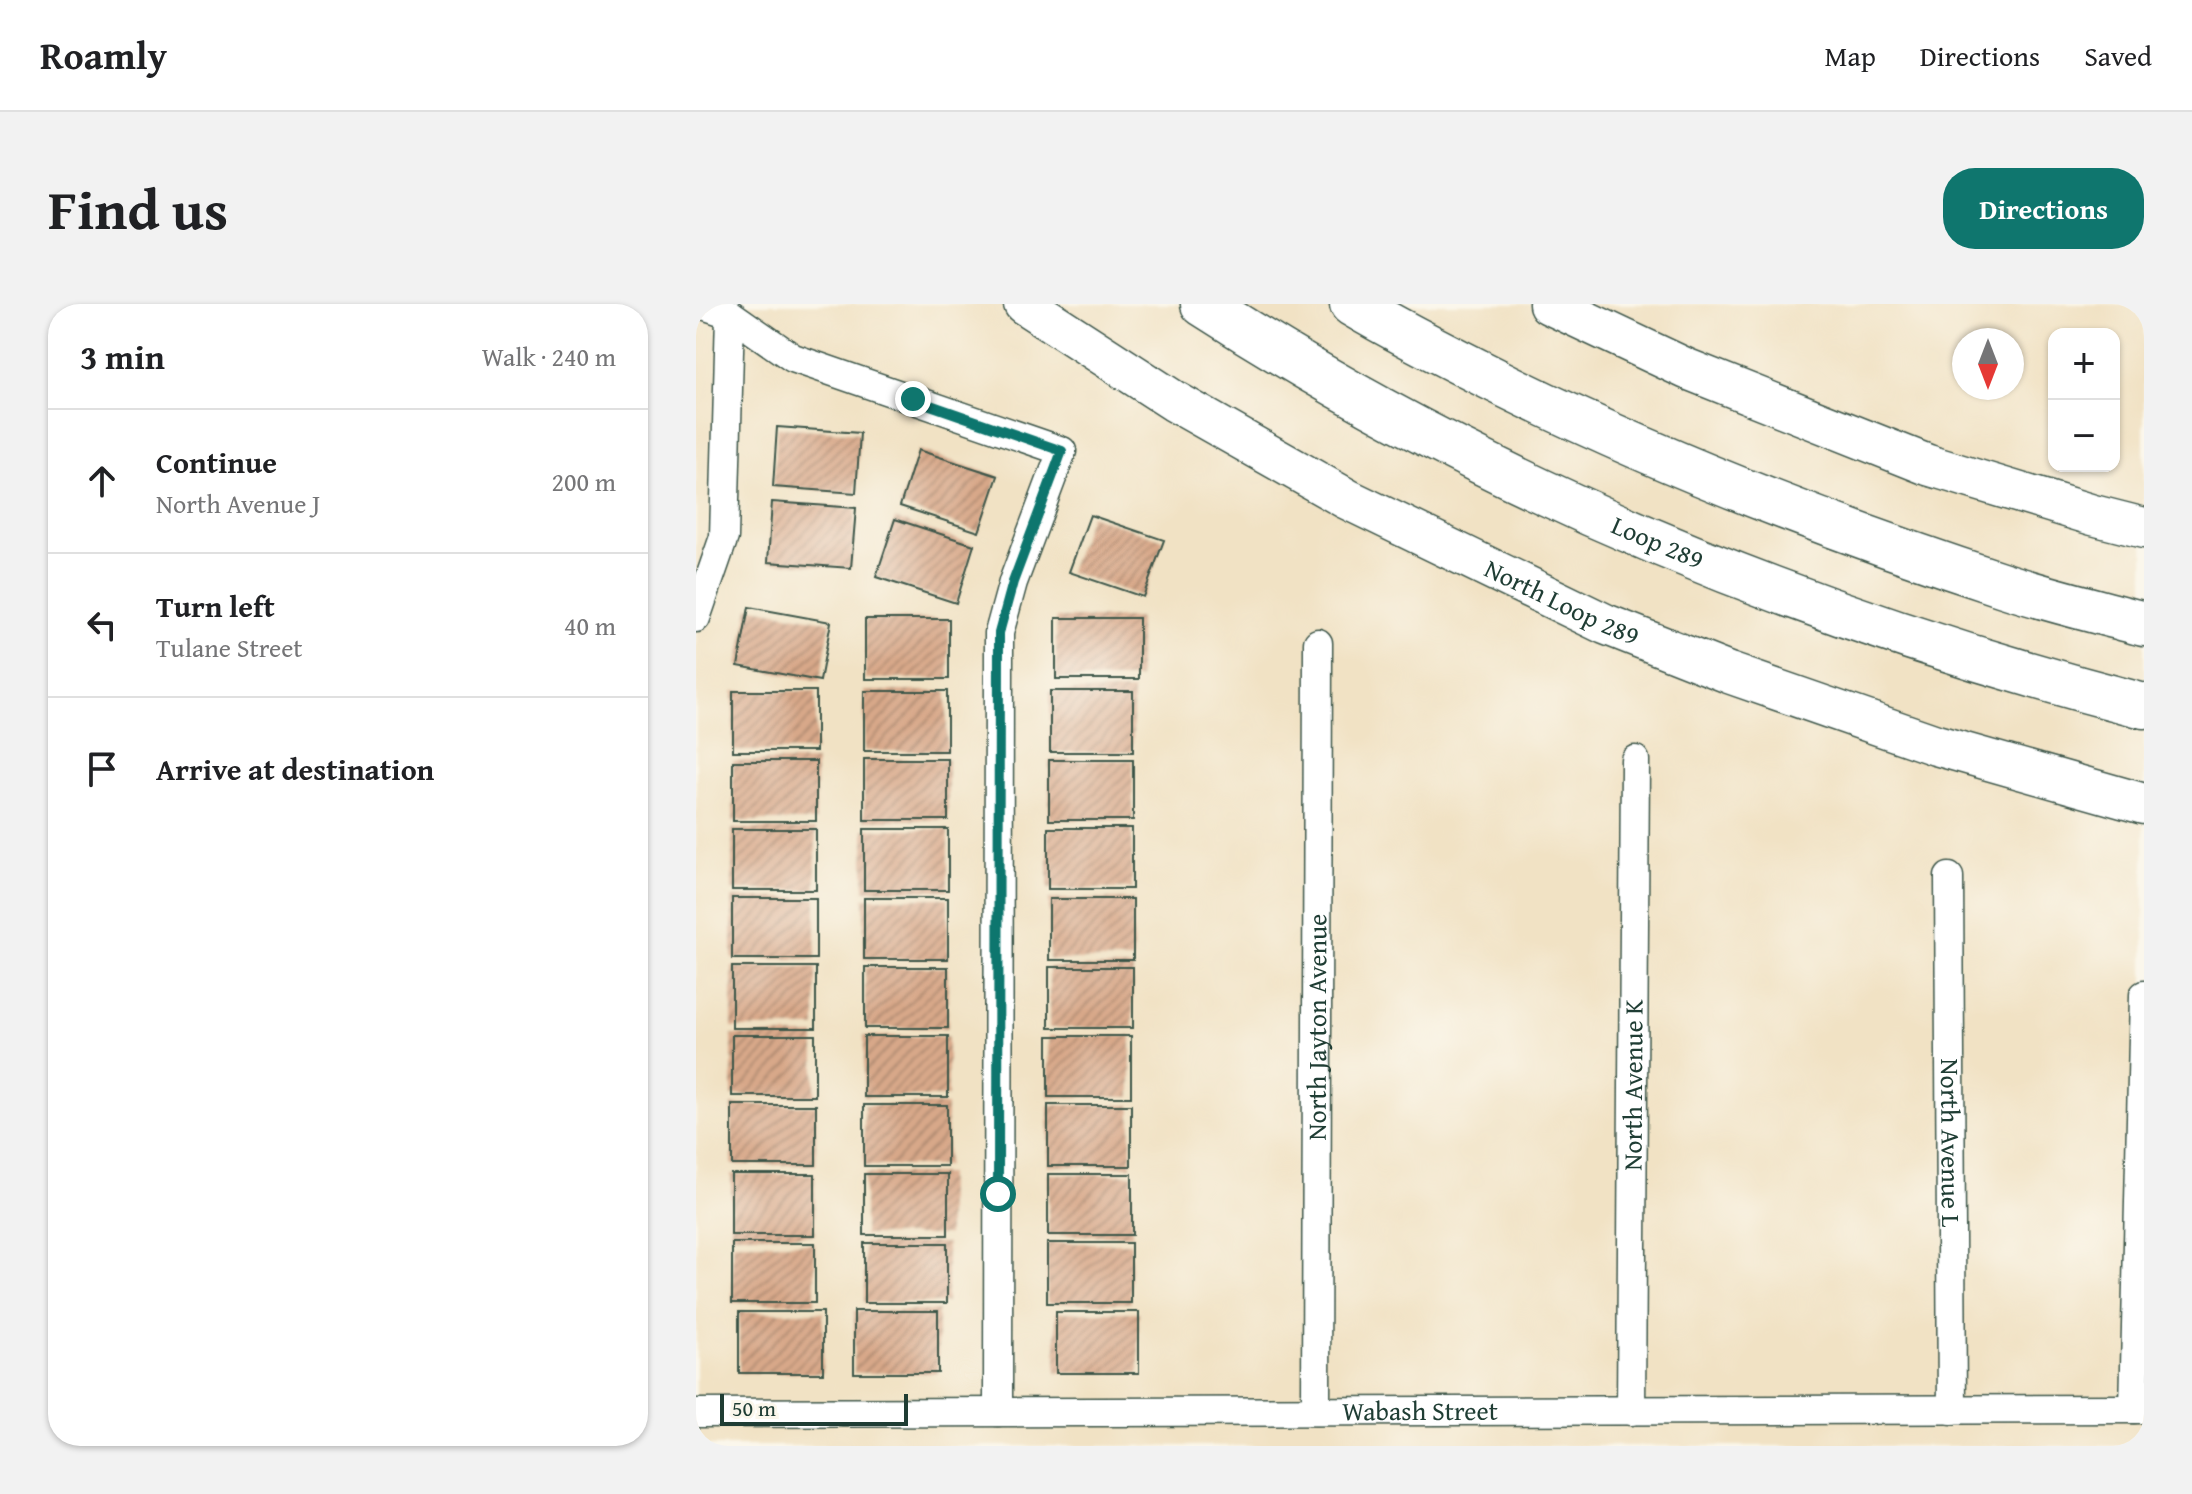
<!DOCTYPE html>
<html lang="en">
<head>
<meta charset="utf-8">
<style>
  :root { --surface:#fff; --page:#f2f2f2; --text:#202124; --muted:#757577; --line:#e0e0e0; --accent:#0f766e }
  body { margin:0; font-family:"Gentium Book Plus",serif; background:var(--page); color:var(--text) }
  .controls { position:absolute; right:24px; top:24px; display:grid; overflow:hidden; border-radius:16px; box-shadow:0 2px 6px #0004 }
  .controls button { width:72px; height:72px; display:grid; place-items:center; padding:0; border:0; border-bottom:2px solid var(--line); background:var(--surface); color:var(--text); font:40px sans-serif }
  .compass { position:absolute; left:1256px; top:24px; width:72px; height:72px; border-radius:50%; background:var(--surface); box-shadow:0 2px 6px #0004; rotate:180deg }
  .scale { position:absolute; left:24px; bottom:20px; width:188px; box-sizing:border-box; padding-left:8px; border:4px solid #1f3d34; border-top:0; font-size:22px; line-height:28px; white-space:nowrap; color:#1f3d34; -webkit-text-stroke:6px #fbf7ec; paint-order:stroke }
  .stop { position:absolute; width:24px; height:24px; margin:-18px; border:6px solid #0f766e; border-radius:50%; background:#fff }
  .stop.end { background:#0f766e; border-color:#fff; box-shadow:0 2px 8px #0008 }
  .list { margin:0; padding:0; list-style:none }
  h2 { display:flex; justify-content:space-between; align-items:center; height:104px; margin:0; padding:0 32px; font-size:34px }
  h2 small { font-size:26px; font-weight:400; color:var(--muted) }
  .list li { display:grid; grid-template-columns:52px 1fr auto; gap:24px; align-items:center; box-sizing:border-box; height:144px; padding:0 32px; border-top:2px solid var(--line) }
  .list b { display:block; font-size:30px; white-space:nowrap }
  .list p { margin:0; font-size:26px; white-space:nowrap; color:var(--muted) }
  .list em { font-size:26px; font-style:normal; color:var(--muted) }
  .icon { flex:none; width:44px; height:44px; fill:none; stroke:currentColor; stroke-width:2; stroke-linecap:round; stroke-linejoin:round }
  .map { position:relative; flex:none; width:1448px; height:1142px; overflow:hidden; border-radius:32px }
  header { display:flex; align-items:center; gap:48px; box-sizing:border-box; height:112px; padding:0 40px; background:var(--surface); border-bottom:2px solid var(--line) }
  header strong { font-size:38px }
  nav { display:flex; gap:44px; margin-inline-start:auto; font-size:28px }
  .intro { display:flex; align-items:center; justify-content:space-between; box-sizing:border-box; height:192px; padding:0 48px }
  h1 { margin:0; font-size:56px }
  .button { padding:20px 36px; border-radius:32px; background:var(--accent); color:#fff; font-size:28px; font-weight:700 }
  main { display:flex; gap:48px; padding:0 48px }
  aside { flex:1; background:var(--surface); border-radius:32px; box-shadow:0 2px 6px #0004 }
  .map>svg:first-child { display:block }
  .building { fill:url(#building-hatch) }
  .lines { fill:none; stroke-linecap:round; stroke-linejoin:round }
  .street-casing { stroke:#3e564a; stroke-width:31 }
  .secondary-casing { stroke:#3e564a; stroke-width:43 }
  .highway-casing { stroke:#3e564a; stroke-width:47 }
  .street { stroke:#fff; stroke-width:28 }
  .secondary { stroke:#fff; stroke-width:40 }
  .highway { stroke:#fff; stroke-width:44 }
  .route { stroke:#0f766e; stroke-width:10 }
  .labels { text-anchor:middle; stroke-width:6; stroke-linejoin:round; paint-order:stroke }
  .street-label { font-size:26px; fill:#1f3d34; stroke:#fbf7ec }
</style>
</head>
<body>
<header>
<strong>Roamly</strong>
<nav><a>Map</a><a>Directions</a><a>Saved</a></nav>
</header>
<div class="intro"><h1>Find us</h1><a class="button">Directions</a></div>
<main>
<aside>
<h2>3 min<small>Walk · 240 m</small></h2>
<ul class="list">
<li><svg class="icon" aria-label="ahead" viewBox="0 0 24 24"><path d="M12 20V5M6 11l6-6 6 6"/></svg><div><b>Continue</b><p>North Avenue J</p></div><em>200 m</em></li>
<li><svg class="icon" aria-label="left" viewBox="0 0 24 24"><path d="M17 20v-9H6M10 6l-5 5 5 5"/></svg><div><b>Turn left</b><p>Tulane Street</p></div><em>40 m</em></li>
<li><svg class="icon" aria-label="arrive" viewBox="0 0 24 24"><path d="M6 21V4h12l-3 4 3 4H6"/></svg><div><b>Arrive at destination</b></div></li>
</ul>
</aside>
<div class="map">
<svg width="1448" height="1142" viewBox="0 0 1448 1142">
  <defs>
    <pattern id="building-hatch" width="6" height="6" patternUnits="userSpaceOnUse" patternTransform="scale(2)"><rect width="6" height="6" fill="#d8a889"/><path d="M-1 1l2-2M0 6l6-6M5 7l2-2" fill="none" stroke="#af8a71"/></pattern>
  </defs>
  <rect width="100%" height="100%" fill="#fbf7ec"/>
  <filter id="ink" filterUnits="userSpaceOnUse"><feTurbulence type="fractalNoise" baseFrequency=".0125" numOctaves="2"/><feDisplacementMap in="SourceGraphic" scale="16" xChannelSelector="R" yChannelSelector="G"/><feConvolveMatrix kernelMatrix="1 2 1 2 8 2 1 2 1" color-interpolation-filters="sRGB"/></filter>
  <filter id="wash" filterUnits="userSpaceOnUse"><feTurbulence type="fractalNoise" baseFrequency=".006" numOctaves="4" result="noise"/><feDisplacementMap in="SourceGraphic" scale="32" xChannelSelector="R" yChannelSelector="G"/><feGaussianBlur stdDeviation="1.8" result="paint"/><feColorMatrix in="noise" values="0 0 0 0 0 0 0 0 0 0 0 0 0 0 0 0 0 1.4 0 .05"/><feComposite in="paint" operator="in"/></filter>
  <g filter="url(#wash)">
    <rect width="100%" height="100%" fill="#f1e2c4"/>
    <g id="blocks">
      <path class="building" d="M81,123L164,129L160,189L77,183Z
        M222,146L302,172L283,228L204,202Z
        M76,198L160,204L155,264L72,258Z
        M394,211L468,236L447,293L373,268Z
        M199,215L278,241L260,299L180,273Z
        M53,303L135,318L124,377L42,362Z
        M360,314H443V375H360Z
        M169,315H253V375H169Z
        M37,387H120V447H37Z
        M168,387H251V447H168Z
        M354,387H437V448H354Z
        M168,455H252V516H168Z
        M353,456H437V516H353Z
        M37,457H120V517H37Z
        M352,524H436V585H352Z
        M36,525H120V586H36Z
        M168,525H252V586H168Z
        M36,594H120V655H36Z
        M168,594H252V655H168Z
        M353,595H437V656H353Z
        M36,663H120V724H36Z
        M169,663H252V724H169Z
        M353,663H437V724H353Z
        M36,731H119V792H36Z
        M168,732H252V793H168Z
        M352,732H435V793H352Z
        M36,801H120V861H36Z
        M168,801H251V862H168Z
        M352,801H435V862H352Z
        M35,870H119V931H35Z
        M168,870H252V931H168Z
        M352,870H436V931H352Z
        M36,939H119V999H36Z
        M168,939H251V999H168Z
        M351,939H435V999H351Z
        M158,1007H242V1069H158Z
        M43,1008H127V1069H43Z
        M360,1008H443V1069H360Z"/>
    </g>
  </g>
  <g filter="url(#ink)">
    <use href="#blocks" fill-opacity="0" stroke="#3e564a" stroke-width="2"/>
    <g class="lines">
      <defs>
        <g id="street">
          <path d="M4,0L34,10L97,54L366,147L317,278L303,329L302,1108"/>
          <path d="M0,314L28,233L34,10"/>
          <path id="s1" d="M1253,573L1256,1106"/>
          <path d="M1438,1105L1448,691"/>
          <path id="s2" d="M620,1107L622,339"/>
          <path id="s3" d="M935,1107L939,456"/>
          <path id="s4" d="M0,1109L1448,1105"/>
        </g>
        <g id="secondary">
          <path id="s5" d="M328,0L478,97L651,195L909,320L1033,369L1240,441L1448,500"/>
          <path d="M853,0L991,65L1232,161L1397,211L1448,224"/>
        </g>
        <g id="highway">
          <path id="s6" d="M507,0C795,186 1117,316 1448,402"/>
          <path d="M656,0C708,31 763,58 817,85C976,163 1140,226 1308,281C1354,296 1401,307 1448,320"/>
        </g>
      </defs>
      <use href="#street" class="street-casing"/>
      <use href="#secondary" class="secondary-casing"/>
      <use href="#highway" class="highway-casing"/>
      <use href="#street" class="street"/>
      <use href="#secondary" class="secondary"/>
      <use href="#highway" class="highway"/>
    </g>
  </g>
  <g class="lines" filter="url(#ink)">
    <path class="route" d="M217,95L366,147L317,278L303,329L302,890"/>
  </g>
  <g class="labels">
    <g class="street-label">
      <text dy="9" stroke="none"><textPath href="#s6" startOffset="514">Loop 289</textPath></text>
      <text dy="9" stroke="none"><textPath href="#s5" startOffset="616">North Loop 289</textPath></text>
      <text dy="9" stroke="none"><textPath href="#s2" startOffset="384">North Jayton Avenue</textPath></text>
      <text dy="9" stroke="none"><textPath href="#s3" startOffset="326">North Avenue K</textPath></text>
      <text dy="9" stroke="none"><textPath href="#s1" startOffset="266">North Avenue L</textPath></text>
      <text dy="9" stroke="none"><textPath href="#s4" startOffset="724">Wabash Street</textPath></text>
    </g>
  </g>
</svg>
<div class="controls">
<button>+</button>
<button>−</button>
</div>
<svg class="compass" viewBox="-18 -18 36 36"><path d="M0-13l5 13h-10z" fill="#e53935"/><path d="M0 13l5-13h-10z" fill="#757577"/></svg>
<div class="scale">50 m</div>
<div class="stop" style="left:302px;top:890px"></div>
<div class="stop end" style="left:217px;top:95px"></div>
</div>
</main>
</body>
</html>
